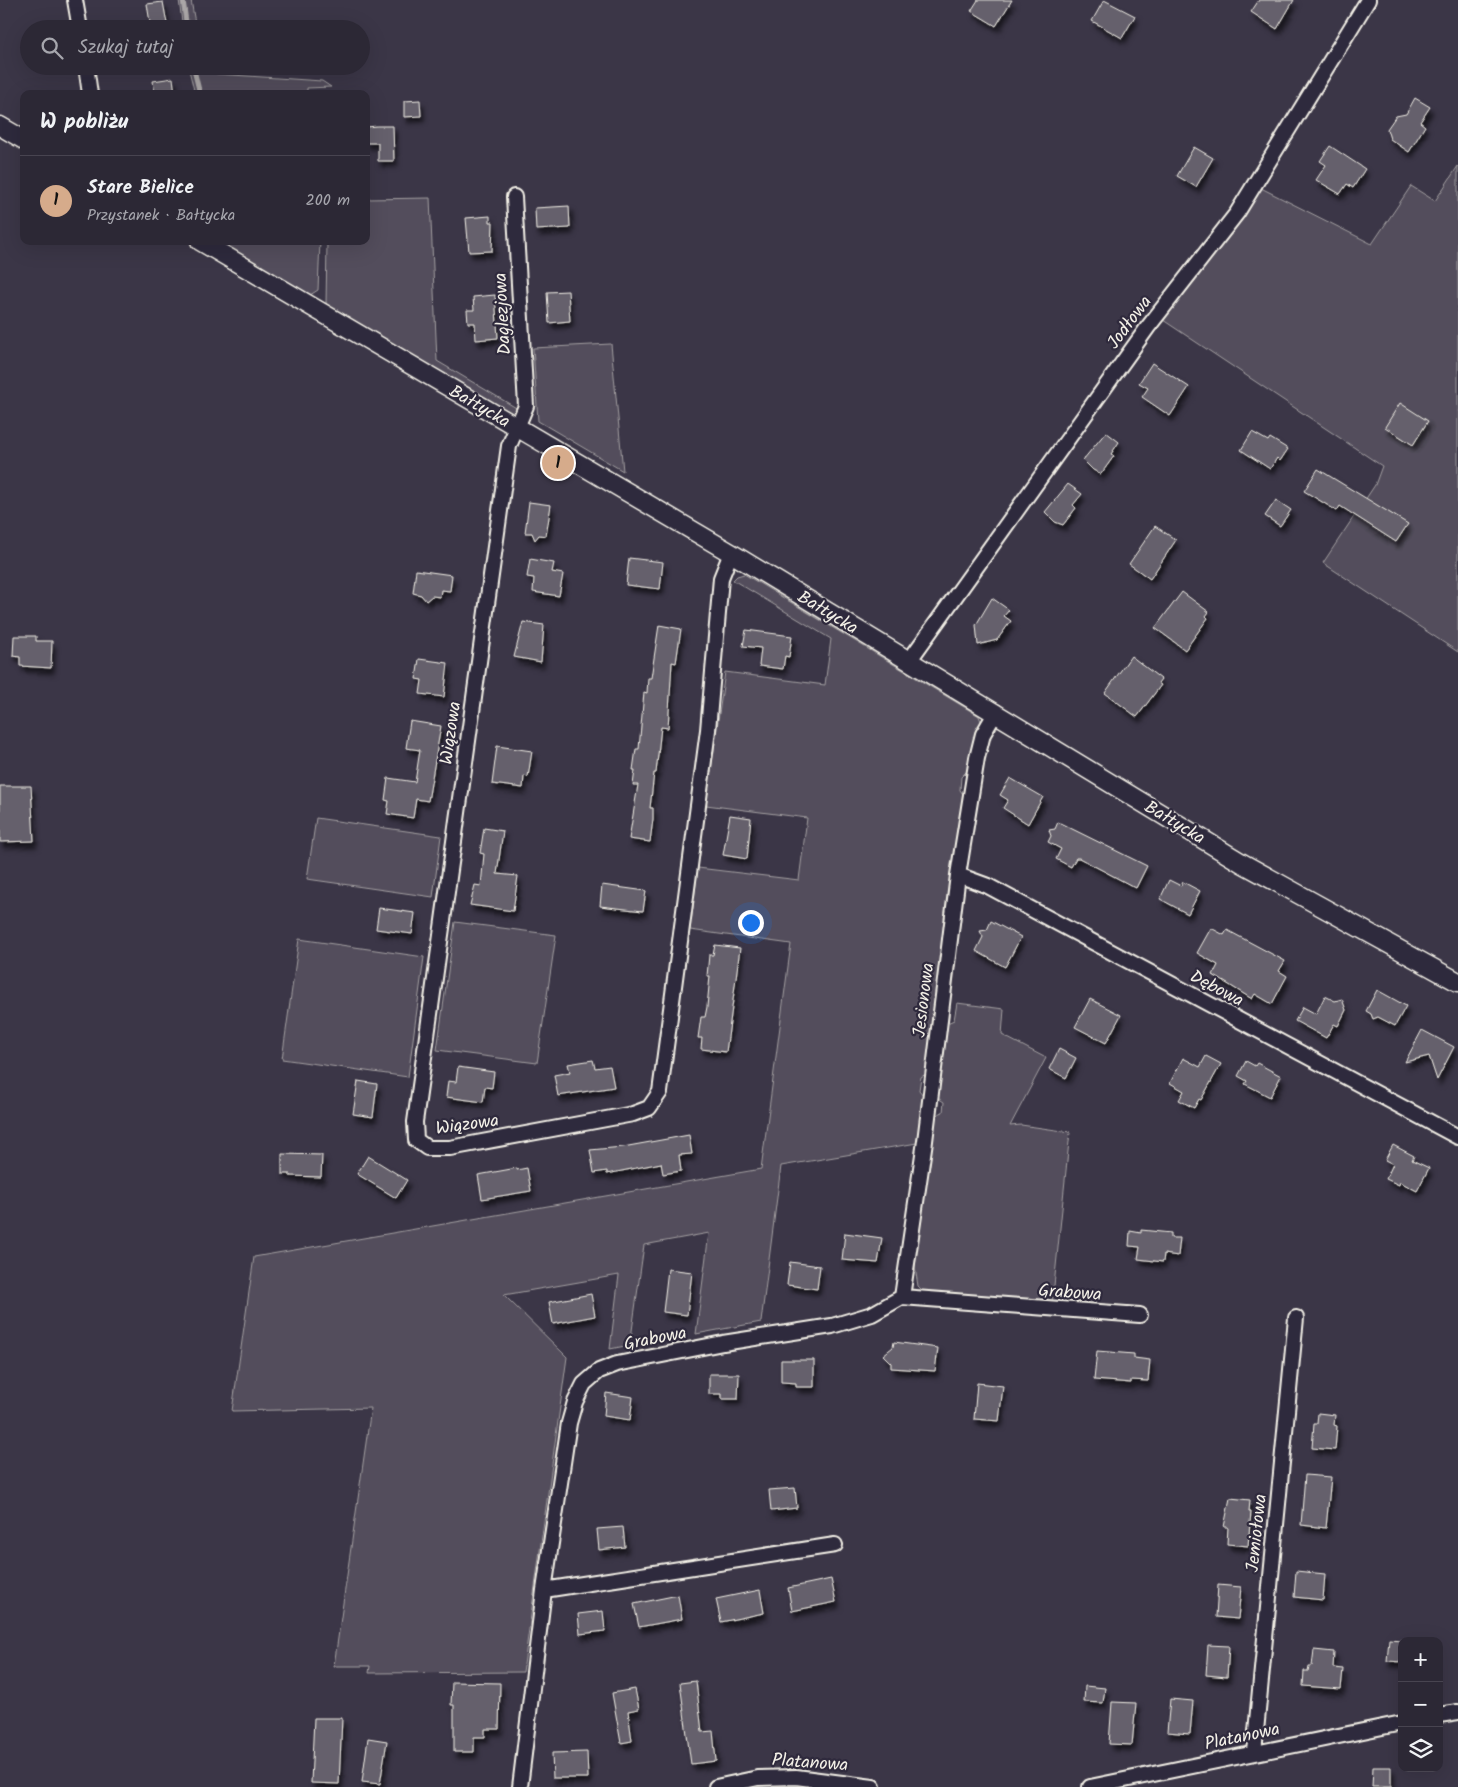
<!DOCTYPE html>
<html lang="pl">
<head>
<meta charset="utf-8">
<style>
  :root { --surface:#2c2835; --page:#383441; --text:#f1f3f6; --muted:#a6a6ad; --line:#484450; --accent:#d6ab8b }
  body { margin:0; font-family:Kalam,sans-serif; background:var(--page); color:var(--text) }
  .controls { position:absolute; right:15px; bottom:15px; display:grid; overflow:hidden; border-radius:10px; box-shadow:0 5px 20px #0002 }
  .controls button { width:45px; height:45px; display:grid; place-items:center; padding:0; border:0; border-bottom:1px solid var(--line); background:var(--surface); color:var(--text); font:25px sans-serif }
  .you { position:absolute; left:750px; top:922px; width:18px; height:18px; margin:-12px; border:4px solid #fff; border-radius:50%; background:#1a73e8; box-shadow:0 0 0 8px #1a73e833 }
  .badge { display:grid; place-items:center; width:32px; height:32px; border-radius:50%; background:var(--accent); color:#111; font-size:16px; font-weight:700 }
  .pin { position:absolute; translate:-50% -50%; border:2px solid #fff; box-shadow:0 1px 5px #0006 }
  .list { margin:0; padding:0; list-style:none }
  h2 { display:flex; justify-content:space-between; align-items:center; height:65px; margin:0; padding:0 20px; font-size:21px }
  h2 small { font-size:16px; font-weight:400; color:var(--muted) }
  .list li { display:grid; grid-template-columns:32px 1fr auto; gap:15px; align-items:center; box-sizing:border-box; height:90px; padding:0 20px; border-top:1px solid var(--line) }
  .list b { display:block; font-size:19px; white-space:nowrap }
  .list p { margin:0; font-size:16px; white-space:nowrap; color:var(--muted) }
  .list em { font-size:16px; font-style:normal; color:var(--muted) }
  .icon { flex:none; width:28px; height:28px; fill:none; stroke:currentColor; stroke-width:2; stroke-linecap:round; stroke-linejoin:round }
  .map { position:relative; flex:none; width:1458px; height:1787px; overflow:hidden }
  .search { position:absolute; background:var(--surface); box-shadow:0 5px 20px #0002; left:20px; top:20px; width:350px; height:55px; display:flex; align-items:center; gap:12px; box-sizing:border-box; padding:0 18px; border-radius:28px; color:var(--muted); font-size:19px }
  .panel { position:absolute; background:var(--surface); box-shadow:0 5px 20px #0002; left:20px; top:90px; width:350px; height:155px; border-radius:10px }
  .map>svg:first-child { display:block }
  .green { fill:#534e5c; stroke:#a4a0a2 }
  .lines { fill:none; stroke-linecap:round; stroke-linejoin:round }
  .stream { stroke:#aaa6a7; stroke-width:5 }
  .building { fill:#65616c; stroke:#f4f1e8; filter:url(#shadow) }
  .minor-casing { stroke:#f4f1e8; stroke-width:18 }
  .tertiary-casing { stroke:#f4f1e8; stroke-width:21 }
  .minor { stroke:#2f2a3d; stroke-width:14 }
  .tertiary { stroke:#2f2a3d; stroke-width:18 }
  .labels { text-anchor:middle; stroke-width:4.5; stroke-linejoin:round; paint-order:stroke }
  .street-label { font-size:18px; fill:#f4f1e8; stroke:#2f2a3d }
</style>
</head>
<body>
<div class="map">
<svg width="1458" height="1787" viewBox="0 0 1458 1787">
  <defs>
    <filter id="shadow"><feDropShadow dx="3" dy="5.5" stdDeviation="2.5" flood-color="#0009"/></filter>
  </defs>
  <rect width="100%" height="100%" fill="#3b3647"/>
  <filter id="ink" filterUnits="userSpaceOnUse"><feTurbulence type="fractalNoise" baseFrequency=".02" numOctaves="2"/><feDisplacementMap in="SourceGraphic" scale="10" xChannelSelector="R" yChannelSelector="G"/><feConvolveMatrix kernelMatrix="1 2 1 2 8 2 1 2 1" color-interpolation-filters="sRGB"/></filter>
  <g filter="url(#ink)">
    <path class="green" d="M179,0H191L196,29H183Z
      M188,66H204L217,74L322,81L331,87L307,88V94H195Z
      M1458,166V652L1323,563L1375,485L1382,466L1163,320L1214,253L1259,187L1372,244L1411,186L1435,201Z
      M430,198L437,361L518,409L512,414L326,306L327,241H366V199Z
      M215,241H320L318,290L307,297Z
      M611,344L623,471L538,421L533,348Z
      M744,574L979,716L981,721L967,771L961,777L960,790L963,794L926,1074L921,1077L919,1090L923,1095L917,1143L781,1166L761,1322L696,1334L709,1233L644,1245L630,1345L610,1349L619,1275L504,1295L567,1357L523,1672L369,1673L370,1666H334L371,1408L232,1411L254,1257L761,1169L791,944L690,930L698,868L799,880L807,818L706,805L725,672L825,685L831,639L733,580L737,576Z
      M316,818L441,836L433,897L307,879Z
      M455,922L556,935L537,1063L437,1050Z
      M299,939L424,957L408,1077L282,1059Z
      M957,1003L1004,1009L1002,1035L1046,1058L1010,1126L1021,1125L1070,1132L1052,1305L925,1293L918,1286L915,1267L934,1116L943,1112L944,1102L936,1097L945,1024L954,1020Z"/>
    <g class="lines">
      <path class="stream" d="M183,0L187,29
        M193,66L200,94"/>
    </g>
    <path class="building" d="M978,0H1012L996,26L971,11Z
      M1104,0L1135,16L1122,38L1092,21Z
      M1259,0H1294L1277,29L1251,12Z
      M163,2L168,29H151L147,4Z
      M173,78L175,94H155L153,81Z
      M1415,98L1430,107L1420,122L1425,126L1409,152L1390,139L1387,129L1396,116L1406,114Z
      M420,100L421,116L404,117V101Z
      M377,126H393L394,161H378V143H366V127Z
      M1330,146L1365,169L1353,188L1347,184L1340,194L1316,180L1326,165L1320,161Z
      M1194,147L1213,158L1196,187L1177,176Z
      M569,206L570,228L536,230L535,208Z
      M490,216V222H493L492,251L469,252L466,218Z
      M568,291L570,321L549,323L547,292Z
      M495,295L498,338L476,340L475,323H468L467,310H474L473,297Z
      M1152,363L1189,387L1170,416L1142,397L1148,388L1139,383Z
      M1400,403L1428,421L1413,445L1385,427Z
      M1106,432L1119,442L1111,454L1114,456L1101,474L1093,470L1083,460Z
      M1252,432L1268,441L1270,438L1288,449L1280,461L1277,458L1270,469L1241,450Z
      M1318,469L1408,524L1396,542L1340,506L1337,511L1304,491Z
      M1068,484L1082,494L1073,505L1076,508L1063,525L1055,522L1045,512Z
      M1276,500L1291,510L1280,526L1265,516Z
      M529,502L551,505L546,536L539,535L535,540L532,533H525Z
      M1155,526L1176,540L1150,579L1129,564Z
      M629,558L663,562L660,589L626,585Z
      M530,559L554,563L552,572L563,574L559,596L533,592L534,578L527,577Z
      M416,570L452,575L450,591L441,590L440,597L432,596L426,601L421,595L413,593Z
      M1182,592L1209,612L1206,616L1208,618L1185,650L1155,628Z
      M992,598L1009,610L1004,616L1011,621L997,640L978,645L976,625Z
      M523,622L544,625L541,662L514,657Z
      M659,625L681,629L676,663L672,662L668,728L661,727L656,773H654L650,808H653V819L650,842L629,839L638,785H633L635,770H633L636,749H639L644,692L647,693L648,678H651Z
      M746,630L792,636L789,657L785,656L783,669L759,666L761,648L743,646Z
      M14,636H36V641H52L51,668L20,666V657L13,656Z
      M1131,656L1161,679L1158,683L1161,685L1137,717L1105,693Z
      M419,659L448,663L444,697L420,694L422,680L416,679Z
      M410,721L441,726L428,801L416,799L413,818L387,814L389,801L385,800L388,778L415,782L420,750L406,748Z
      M497,746L532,751L528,777L524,776L523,788L492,784Z
      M1010,778L1043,797L1028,824L1003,808L1008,800L1000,795Z
      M0,786H31L34,841L0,842Z
      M730,815L751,818L747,859L723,855Z
      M1058,822L1147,866L1136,888L1079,858H1076L1071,867L1056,859L1061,849L1048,842L1051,836L1049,830L1055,829Z
      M484,828L503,831L497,874L518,876L513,911L470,905L475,885L481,886L484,854L480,853Z
      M1169,880L1181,886L1183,882L1200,891L1188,914L1160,899Z
      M602,885L646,891L643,911L600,906Z
      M379,908L415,913L412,934L376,929Z
      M991,921L1021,937L1005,967L976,951L983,937L980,931L987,930Z
      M1211,928L1224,935L1227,930L1285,961L1279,971L1287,976L1272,1004L1255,994L1252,999L1213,975L1218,965L1197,953Z
      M715,945L740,948L726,1052L701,1049L702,1038H698L701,1017H705L707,1007L710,976H707L709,955H713Z
      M1377,990L1406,1006L1395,1026L1378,1017L1373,1019L1371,1014L1366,1011Z
      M1325,996L1335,1001L1342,999L1346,1010L1338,1026L1334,1024L1326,1038L1295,1021L1303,1007L1316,1014Z
      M1090,999L1121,1015L1106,1043L1075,1027Z
      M1422,1030L1454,1047L1437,1080L1429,1056L1405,1062Z
      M1059,1049L1076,1058L1066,1078L1049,1069Z
      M1206,1056L1221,1064L1201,1100L1199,1099L1194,1108L1179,1100L1184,1091L1170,1083L1183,1058L1200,1067Z
      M593,1060L595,1068L610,1066L614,1087L558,1096L554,1075L570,1072L568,1064Z
      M1246,1061L1255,1066L1257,1063L1281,1076L1270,1097L1245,1084L1247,1081L1238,1076Z
      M458,1067L494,1072L492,1088L485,1087L483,1102L446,1097L448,1081L456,1082Z
      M358,1081L377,1084L373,1117L353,1114Z
      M689,1135L692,1154L679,1155L681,1171L663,1174L661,1163L607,1174V1171L594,1173L590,1150L623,1147Z
      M1393,1145L1414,1156L1412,1160L1429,1168L1417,1191L1400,1182L1399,1185L1386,1179L1393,1164L1385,1160Z
      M282,1154L322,1155L321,1177L290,1176V1174H282Z
      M368,1156L407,1180L396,1198L357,1174Z
      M517,1168V1170L527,1168L531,1191L482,1199L478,1175Z
      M1141,1230L1171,1233V1238H1180L1178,1256L1164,1254L1163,1262L1138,1259L1140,1247L1129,1246L1130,1231L1141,1233Z
      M845,1233L882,1238L878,1263L842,1260Z
      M790,1262L820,1266L817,1289L787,1285Z
      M668,1269L692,1272L687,1315L663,1312Z
      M591,1294L595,1316L553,1324L549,1302Z
      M894,1342L938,1348L935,1371L891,1368V1363L883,1355L893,1347Z
      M1097,1351L1134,1354V1358L1150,1360L1148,1381L1131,1380V1383L1094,1380Z
      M781,1360H814V1387H796V1383L781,1382Z
      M709,1374H739L738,1399H722V1394H709Z
      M977,1383L1003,1386L999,1421L974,1419Z
      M606,1393L633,1397L630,1420L604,1416Z
      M1318,1413L1335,1415L1334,1425L1337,1426L1335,1450L1312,1448L1314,1424H1317Z
      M1305,1475L1331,1477L1326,1528L1301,1525Z
      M795,1488L797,1508L771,1511L769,1490Z
      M1230,1498L1250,1500L1249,1512H1251L1248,1546L1227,1544L1228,1527H1224Z
      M623,1527L625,1547L599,1550L597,1529Z
      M1296,1571L1325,1574L1323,1600L1294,1597Z
      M831,1579L836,1602L792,1611L788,1588Z
      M1218,1585L1241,1587L1238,1619L1216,1617Z
      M760,1590L764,1613L721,1622L716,1599Z
      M678,1595L682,1619L639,1627L634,1604Z
      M603,1611L605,1631L580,1634L578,1614Z
      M1389,1639L1402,1640V1662L1387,1661Z
      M1208,1645L1229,1646L1227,1677L1206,1675Z
      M1314,1650L1334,1652L1333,1668L1343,1669L1341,1689L1303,1686L1304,1671H1308L1309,1666H1312Z
      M696,1681L702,1732L713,1731L716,1761L691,1764L680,1683Z
      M452,1682L500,1683L499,1729H485V1737H474V1752H454V1705H451Z
      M1085,1686L1105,1688L1103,1703L1084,1702Z
      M635,1689L639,1709L628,1711L632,1741L621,1743L612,1693Z
      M1170,1699L1193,1701L1190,1734L1167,1732Z
      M1112,1702L1136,1703L1132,1745L1109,1744Z
      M314,1718H342L339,1784L311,1783Z
      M368,1738L387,1741L380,1784L362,1782Z
      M587,1752L588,1778H553L552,1753Z
      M1373,1767H1391V1787H1372Z"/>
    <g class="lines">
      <defs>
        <path id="minor" d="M75,0L80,29
          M86,66L90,94
          M514,197L526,406L509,446L415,1122L416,1140L427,1148H450L633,1114L649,1108L660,1092L708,730L721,578L731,553
          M909,661L1148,327L1237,213L1368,0
          M958,875L988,886L1458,1137
          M902,1297L925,1141L958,875L977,758L983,734L996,712
          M544,1590L835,1545
          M1439,1715L1458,1712
          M1254,1752L1296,1318
          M520,1787L544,1590L569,1423L575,1402L584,1384L599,1371L617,1364L723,1343L832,1326L872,1314L902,1297L1140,1315
          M716,1787L758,1778L796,1777L873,1787
          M1090,1787L1402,1723"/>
        <path id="tertiary" d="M0,126L24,140
          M200,241L731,553L1242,863L1458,982"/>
      </defs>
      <use href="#minor" class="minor-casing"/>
      <use href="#tertiary" class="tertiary-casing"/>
      <use href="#minor" class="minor"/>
      <use href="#tertiary" class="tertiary"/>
    </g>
  </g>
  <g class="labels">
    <g class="street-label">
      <text transform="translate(502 314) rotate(-93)" y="6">Daglezjowa</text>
      <text transform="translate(1129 322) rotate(-53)" y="6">Jodłowa</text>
      <text transform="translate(480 406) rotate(30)" y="6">Bałtycka</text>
      <text transform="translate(828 612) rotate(31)" y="6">Bałtycka</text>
      <text transform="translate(450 733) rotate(-82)" y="6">Wiązowa</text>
      <text transform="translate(1175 822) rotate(31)" y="6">Bałtycka</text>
      <text transform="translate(1217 988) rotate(28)" y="6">Dębowa</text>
      <text transform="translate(923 1000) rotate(-83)" y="6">Jesionowa</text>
      <text transform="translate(467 1124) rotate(-8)" y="6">Wiązowa</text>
      <text transform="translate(1070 1292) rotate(4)" y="6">Grabowa</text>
      <text transform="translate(655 1338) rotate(-11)" y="6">Grabowa</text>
      <text transform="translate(1256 1533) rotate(-84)" y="6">Jemiołowa</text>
      <text transform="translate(1242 1736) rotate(-12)" y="6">Platanowa</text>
      <text transform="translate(810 1762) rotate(4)" y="6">Platanowa</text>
    </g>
  </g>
</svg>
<div class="controls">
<button>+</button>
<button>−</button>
<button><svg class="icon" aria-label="layers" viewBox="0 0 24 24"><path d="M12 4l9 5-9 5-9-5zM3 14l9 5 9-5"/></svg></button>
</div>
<div class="you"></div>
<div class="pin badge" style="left:558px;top:463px">1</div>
<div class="search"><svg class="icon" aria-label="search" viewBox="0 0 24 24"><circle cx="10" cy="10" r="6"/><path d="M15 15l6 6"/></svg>Szukaj tutaj</div>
<section class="panel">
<h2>W pobliżu<small></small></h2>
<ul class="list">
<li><span class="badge">1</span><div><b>Stare Bielice</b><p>Przystanek · Bałtycka</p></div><em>200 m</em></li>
</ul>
</section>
</div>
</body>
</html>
